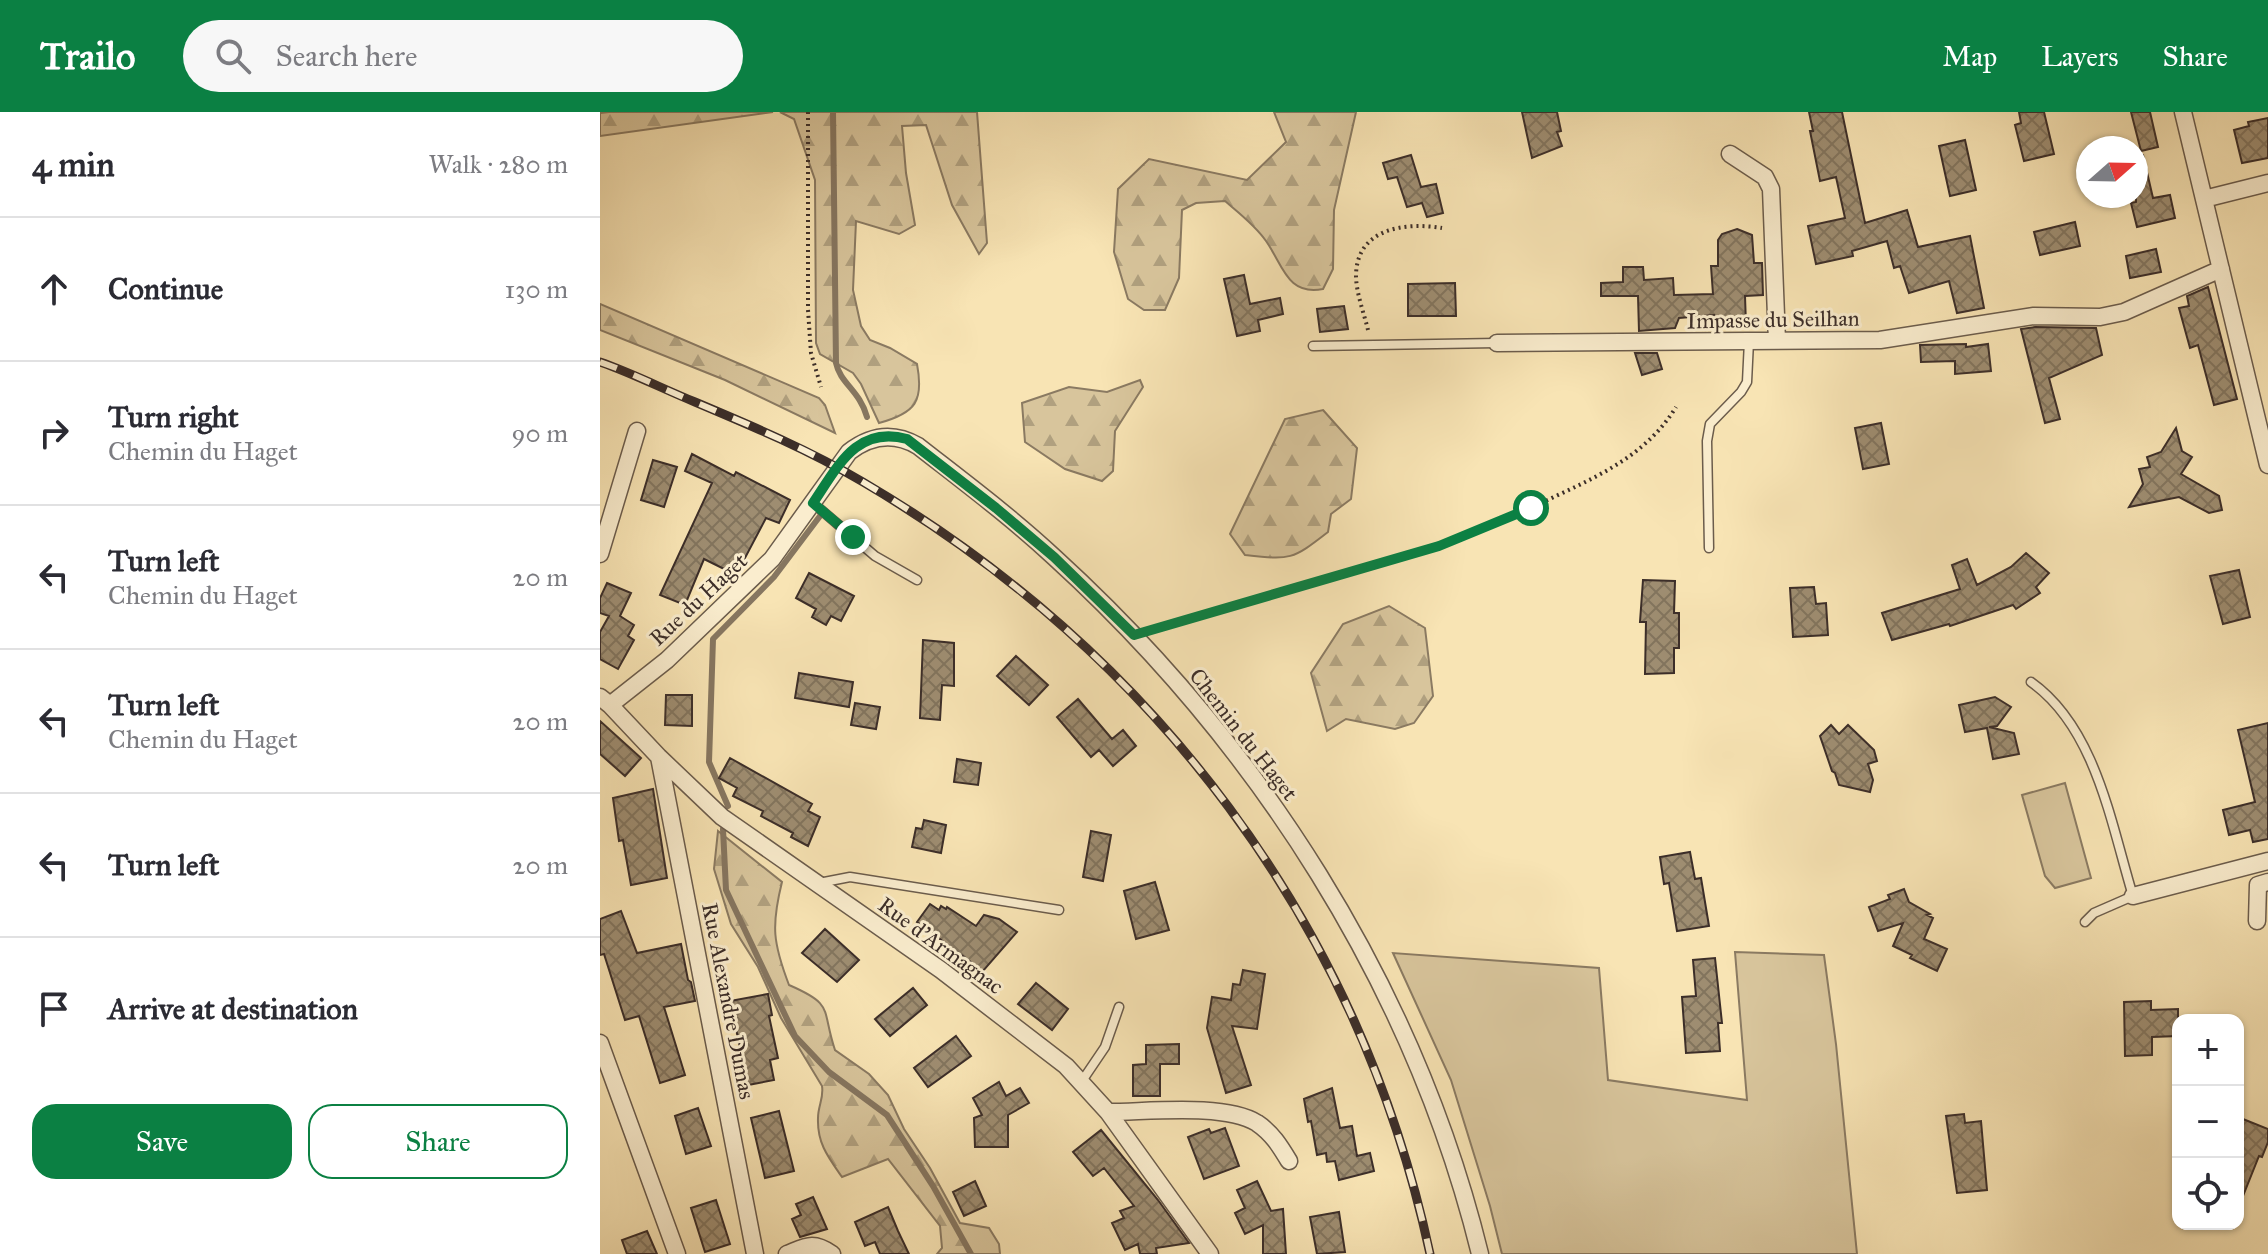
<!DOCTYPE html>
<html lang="en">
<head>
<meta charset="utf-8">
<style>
  :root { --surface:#fff; --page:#f7f7f7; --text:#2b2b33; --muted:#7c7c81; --line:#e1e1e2; --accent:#0b8043 }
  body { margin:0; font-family:"IM FELL Great Primer",serif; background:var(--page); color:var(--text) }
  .controls { position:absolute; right:24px; bottom:24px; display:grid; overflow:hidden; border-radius:16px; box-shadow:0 2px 6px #0004 }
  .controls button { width:72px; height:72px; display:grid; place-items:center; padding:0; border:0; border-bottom:2px solid var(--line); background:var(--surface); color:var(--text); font:40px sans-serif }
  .compass { position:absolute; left:1476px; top:24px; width:72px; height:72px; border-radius:50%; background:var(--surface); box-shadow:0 2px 6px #0004; rotate:70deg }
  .stop { position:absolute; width:24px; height:24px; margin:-18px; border:6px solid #0b8043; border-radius:50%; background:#fff }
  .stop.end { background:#0b8043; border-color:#fff; box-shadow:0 2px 8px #0008 }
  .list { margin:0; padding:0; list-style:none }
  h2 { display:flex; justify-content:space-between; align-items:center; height:104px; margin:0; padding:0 32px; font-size:34px }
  h2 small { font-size:26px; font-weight:400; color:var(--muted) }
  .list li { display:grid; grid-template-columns:52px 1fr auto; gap:24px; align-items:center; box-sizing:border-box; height:144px; padding:0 32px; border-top:2px solid var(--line) }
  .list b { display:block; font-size:30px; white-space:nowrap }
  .list p { margin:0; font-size:26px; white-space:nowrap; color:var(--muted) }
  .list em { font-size:26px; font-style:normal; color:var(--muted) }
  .actions { display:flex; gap:16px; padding:24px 32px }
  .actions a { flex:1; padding:18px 0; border:2px solid var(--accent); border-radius:24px; text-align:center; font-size:28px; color:var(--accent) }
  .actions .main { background:var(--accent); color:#fff }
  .icon { flex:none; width:44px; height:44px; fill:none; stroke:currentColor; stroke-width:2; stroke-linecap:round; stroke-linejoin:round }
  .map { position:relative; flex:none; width:1668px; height:1142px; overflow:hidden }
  header { display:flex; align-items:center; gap:48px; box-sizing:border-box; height:112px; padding:0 40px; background:var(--accent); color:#fff }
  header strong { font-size:38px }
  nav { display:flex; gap:44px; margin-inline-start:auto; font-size:28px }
  .search { width:560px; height:72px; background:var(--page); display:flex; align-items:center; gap:20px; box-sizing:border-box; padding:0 28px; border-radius:44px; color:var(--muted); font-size:30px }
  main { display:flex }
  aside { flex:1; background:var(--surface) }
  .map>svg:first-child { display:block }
  .grass { fill:#d8c59c; stroke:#8a7a62; stroke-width:2 }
  .forest { fill:url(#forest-firs); stroke:#8a7a62; stroke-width:2 }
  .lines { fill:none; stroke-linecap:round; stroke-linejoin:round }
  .stream { stroke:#867660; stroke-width:6 }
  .building { fill:url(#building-cross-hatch); stroke:#3c2e29; stroke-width:2 }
  .service-casing { stroke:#6b5c4c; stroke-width:11 }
  .minor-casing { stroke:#6b5c4c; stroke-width:19 }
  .path { stroke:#3c2e29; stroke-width:4; stroke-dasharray:2 4; stroke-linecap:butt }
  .service { stroke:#faedce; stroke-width:8 }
  .minor { stroke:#faedce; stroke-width:16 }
  .rail-casing { stroke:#3c2e29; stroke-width:9 }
  .rail { stroke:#faedce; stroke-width:6; stroke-dasharray:18; stroke-linecap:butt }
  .route { stroke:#0b8043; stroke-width:10 }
  .labels { text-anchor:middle; stroke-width:6; stroke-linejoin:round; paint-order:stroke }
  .street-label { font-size:22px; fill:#3c2e29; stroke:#faedce }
</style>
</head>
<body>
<header>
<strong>Trailo</strong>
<div class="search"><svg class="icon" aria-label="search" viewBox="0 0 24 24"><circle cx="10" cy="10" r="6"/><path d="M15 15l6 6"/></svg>Search here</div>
<nav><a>Map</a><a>Layers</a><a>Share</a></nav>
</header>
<main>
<aside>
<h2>4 min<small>Walk · 280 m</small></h2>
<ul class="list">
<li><svg class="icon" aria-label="ahead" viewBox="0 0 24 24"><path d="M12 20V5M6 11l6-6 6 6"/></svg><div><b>Continue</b></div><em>130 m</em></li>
<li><svg class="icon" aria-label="right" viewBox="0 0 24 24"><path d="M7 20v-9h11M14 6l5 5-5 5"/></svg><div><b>Turn right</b><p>Chemin du Haget</p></div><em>90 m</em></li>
<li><svg class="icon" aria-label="left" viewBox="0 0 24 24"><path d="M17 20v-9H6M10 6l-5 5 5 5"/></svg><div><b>Turn left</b><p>Chemin du Haget</p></div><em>20 m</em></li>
<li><svg class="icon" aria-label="left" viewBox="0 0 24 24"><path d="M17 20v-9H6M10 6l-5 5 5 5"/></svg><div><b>Turn left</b><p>Chemin du Haget</p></div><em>20 m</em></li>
<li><svg class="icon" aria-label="left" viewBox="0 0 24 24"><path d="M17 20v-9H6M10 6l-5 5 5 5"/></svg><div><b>Turn left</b></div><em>20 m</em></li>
<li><svg class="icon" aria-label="arrive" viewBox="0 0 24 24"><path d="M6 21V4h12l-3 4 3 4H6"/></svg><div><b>Arrive at destination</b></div></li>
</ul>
<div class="actions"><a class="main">Save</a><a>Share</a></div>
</aside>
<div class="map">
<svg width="1668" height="1142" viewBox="0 0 1668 1142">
  <defs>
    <pattern id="forest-firs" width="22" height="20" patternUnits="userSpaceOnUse" patternTransform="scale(2)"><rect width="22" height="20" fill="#d8c59c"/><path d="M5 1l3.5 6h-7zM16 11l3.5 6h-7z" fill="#b0a07f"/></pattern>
    <pattern id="building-cross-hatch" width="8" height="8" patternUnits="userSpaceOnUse" patternTransform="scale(2)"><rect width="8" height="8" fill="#9e8d71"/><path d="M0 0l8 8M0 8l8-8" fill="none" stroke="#82745d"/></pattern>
  </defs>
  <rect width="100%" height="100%" fill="#f8e4b4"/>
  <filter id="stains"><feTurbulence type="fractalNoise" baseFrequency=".0025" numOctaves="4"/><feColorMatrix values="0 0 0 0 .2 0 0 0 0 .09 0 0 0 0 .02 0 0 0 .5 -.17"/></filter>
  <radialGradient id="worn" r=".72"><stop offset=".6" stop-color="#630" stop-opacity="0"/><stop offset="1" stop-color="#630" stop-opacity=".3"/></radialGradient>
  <path class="grass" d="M1465,671L1491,766L1455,776L1445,764L1422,683Z
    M1135,840L1224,843L1236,932L1257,1142H902L890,1094L851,968L793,841L999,856L1008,968L1147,988Z"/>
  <path class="forest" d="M9,0H173L0,24V1Z
    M180,0H377L387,131L379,142L352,93L326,13L302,14L306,61L315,113L299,122L256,109L253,178L261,214L270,228L290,236L317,252C324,289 316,301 279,311L261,272L253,261L220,242L216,231L215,68L194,7Z
    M674,0H756L734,98L733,157L723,177C687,184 683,153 666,129C656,114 639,101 625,89L596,91L582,98L579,166L565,198H544L528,187L514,140L518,77L549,47L647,68L686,30Z
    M0,192L219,286L225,293L235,321L125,268L0,218Z
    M540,268L543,275L515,319L513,359L502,369L465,357L425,330L422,291L469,275L507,280Z
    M723,298L757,336L751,387L731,402L728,420C692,448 691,448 645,443L630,422L685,307Z
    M789,494L825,516L833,584L814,611L795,617L746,607L727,619L711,561L743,512Z
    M118,719L182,770C171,814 173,831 189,873C235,893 221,896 235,938L269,962L288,983L304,1017L330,1056L360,1111L389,1116L399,1132L400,1142H337L342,1136L340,1114L288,1047L242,1065C228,1045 217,1031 218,1006C218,994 224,986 222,974L181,906L158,855L131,812L114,757Z"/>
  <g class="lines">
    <path class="stream" d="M233,0L236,251C240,271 260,279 267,305
      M128,694L109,650L113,527L174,465L220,404
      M123,717L126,778L195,924L229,960L287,1003L333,1074L371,1142"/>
  </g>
  <path class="building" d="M922,0H957L961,19L957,20L962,34L932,46Z
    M1209,0H1242L1265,111L1307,98L1318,135L1370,124L1384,196L1357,201L1349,169L1309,181L1300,154L1294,156L1287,129L1252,139L1253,144L1216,152L1208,114L1245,106L1236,65L1220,69L1210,19H1213Z
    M1419,0H1444L1454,42L1424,49L1415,13L1421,11Z
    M1531,0H1550L1558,35L1541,39Z
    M1668,6V46L1642,51L1634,18L1649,14L1648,10Z
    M1365,28L1376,78L1350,84L1339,34Z
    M811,43L821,75L836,72L843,101L827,105L822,91L807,95L797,65L788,67L783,51Z
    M1543,43L1553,86L1570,83L1575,106L1537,115L1531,91L1536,90V44Z
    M1475,110L1480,134L1440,143L1434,120Z
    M1137,117L1152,123L1154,151H1162L1163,183L1145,184L1146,213L1115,215L1114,203L1079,206L1075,216L1039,219L1038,184H1001V171L1023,170V155H1043L1044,168L1073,166L1074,183L1113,182L1111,154H1118V128L1122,122Z
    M1556,137L1561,160L1530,166L1526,144Z
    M644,163L650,192L680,186L683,202L658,208L660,219L637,224L624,167Z
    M855,171L856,204H808V172Z
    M1608,175L1637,287L1614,293L1598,233L1590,236L1579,196L1589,194L1587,184Z
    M744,194L748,217L720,220L717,197Z
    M1435,215L1496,216L1502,243L1449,266L1460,307L1445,311L1421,217Z
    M1366,232V235L1388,232L1391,259L1355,262V249L1321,250L1320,233Z
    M1035,241H1057L1062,257L1042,263Z
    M1281,311L1289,352L1263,357L1255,316Z
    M1576,316L1582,339L1592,345L1581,362L1619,384L1622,398L1609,401L1579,385L1529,395L1543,372L1539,357L1550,355L1547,345L1561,340Z
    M92,342L134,364L136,360L190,388L179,411L166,406L136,463L104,447L85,493L60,483L112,371L85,359Z
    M53,348L77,355L64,395L41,388Z
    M1426,441L1449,461L1436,475L1440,481L1416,497L1413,493L1350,514L1349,512L1292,528L1282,501L1360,477L1352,453L1367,447L1377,473L1411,455Z
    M1639,458L1650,505L1623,512L1610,464Z
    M209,461L254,484L241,509L231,504L226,513L212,505L216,497L196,486Z
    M1043,468L1075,469L1074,501H1079V536H1074V561L1045,562L1046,510H1040Z
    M7,471L31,481L20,504L34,513L28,524L34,528L18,557L0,547V520L9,504L0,501V486Z
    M1214,475L1216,492L1226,491L1228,523L1193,525L1190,476Z
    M323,528L354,531V574L342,573L340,608L320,606Z
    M416,544L448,573L429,593L397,564Z
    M199,561L253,570L249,595L195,586Z
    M66,583H92V614L65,613Z
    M1395,585L1411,595L1397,614L1389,615L1414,621L1419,642L1393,647L1387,616L1365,620L1359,593Z
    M478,587L512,627L523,618L536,634L513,654L499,638L491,645L457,605Z
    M255,591L280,595L276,617L251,613Z
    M0,609L41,646L25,664L0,642Z
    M1668,611V727L1653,730L1650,718L1629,723L1623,698L1655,690L1638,618Z
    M1231,613L1239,622L1248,613L1274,638L1277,649L1268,652L1273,668L1270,680L1239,673L1235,661L1232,659L1220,624Z
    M130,646L212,692L208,699L220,705L208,734L191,725L193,721L161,704L163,699L133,684L137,676L119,666Z
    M357,647L381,651L378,673L354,670Z
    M53,677L67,766L31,773L23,728L19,729L13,686Z
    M324,708L346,713L341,741L312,735L316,716L322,717Z
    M491,719L511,723L503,769L483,765Z
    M1090,740L1095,767L1101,766L1109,814L1077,819L1069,771L1064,772L1060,745Z
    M555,770L569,818L536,827L524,779Z
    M1304,777L1309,790L1330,802L1327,803L1333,806L1324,827L1347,837L1337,859L1310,846L1312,843L1293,834L1303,811L1278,819L1269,795L1290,787L1288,783Z
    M330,792L339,798L341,794L346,797L347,795L376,814L384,803L399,807L417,820L383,859L317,810Z
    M21,799L37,841L81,832L88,868L91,870L95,889L64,895L85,963L60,971L39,904L25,908L4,842L0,843V807Z
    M225,817L259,848L237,870L202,841Z
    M1115,846L1122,911H1118L1120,939L1086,941L1082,885L1096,884L1093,848Z
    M643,858L665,862L657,917L632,914L651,973L626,981L607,916L612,885L631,888L633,872L640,873Z
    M436,871L468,897L452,918L418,892Z
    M313,876L327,893L290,924L275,907Z
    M168,882L172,903L169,904L178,946L170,948L174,968L148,973L130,889Z
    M1551,889V898L1578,897V924L1552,925V943L1525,944L1524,890Z
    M356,924L371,944L328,975L314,956Z
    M579,932V952H560V984H533V953L546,952V933Z
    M399,970L406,984L420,976L429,991L408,1003V1035H375L374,1006L382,1003L373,986Z
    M732,976L740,1016L752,1014L757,1044L770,1041L774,1059L739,1068L735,1049L727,1050L726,1041L717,1043L711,1009L708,1010L704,987Z
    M98,996L111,1034L86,1042L75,1004Z
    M179,999L194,1059L165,1066L151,1006Z
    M1364,1002L1365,1011L1381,1009L1387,1078L1357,1081L1346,1004Z
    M1638,1005L1668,1017V1030L1662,1045L1659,1044L1639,1094Z
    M625,1016L639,1054L604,1067L588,1025L609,1017L611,1021Z
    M501,1018L558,1088L589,1131L556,1136L557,1142H540L538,1132L525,1138L512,1111L524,1106L520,1099L534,1094L504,1056L493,1064L473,1040Z
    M375,1069L386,1094L364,1104L353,1080Z
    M657,1069L671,1099L683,1097L686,1142H663V1113L645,1122L635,1101L645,1096L637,1078Z
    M213,1085L227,1117L200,1125L192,1107L201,1103L196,1092Z
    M116,1088L130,1132L105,1140L91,1096Z
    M288,1095L298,1119L309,1142H280L275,1130L265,1134L255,1110Z
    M739,1100L745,1140L717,1142L710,1105Z
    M47,1119L57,1142H27L22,1128Z"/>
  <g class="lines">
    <defs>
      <path id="service" d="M713,234L897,231
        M213,391L275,444L317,468
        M1109,436L1107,329L1110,312L1141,280L1147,270L1149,229
        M1431,570C1496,616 1511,712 1533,784L1494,801L1485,810
        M219,771L250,765L459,798
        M482,969L505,935L519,895"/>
      <path id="minor" d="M1583,0L1668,353
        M1130,42L1165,65L1171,77L1177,229
        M1604,87L1668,71
        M897,231L1280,228L1434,204L1500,205L1524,200L1621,157
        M0,442L37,319
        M0,585L10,593L67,548L172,447L249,340C271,323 294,320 318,334C364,370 411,405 454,445C658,631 814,873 880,1142
        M10,593L59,645L122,705L341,858L466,954L508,1000L610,1142
        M59,645L155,1142
        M1533,784L1668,749
        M1657,809L1658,773L1668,770
        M0,931L77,1142
        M508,1000C548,1000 624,991 657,1011C672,1021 680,1034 689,1049
        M187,1142C207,1134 213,1129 232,1142"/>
    </defs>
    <use href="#service" class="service-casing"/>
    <use href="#minor" class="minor-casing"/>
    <path class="path" d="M208,0V198L211,241L221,275
      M768,218C764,201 756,181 756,163C757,116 805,110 842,116
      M553,517C689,473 827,447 956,384C1003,362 1048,341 1076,295"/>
    <use href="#service" class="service"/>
    <use href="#minor" class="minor"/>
    <defs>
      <path id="rail" d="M0,250C32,261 63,277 95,290C152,314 209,338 263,370C554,541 759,810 830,1142"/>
    </defs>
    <use href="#rail" class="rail-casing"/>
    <use href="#rail" class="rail"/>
  </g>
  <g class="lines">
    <path class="route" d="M253,425L213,391C237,356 256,313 307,327L396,396L454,445L534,523L839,434L931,396"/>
  </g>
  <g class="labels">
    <g class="street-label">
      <text transform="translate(1173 207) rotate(-1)" y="8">Impasse du Seilhan</text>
      <text transform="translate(98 487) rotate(-43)" y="8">Rue du Haget</text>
      <text transform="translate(644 622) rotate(52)" y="8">Chemin du Haget</text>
      <text transform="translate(341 833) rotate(36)" y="8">Rue d'Armagnac</text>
      <text transform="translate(129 889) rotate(79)" y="8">Rue Alexandre Dumas</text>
    </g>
  </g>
  <rect width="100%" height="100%" filter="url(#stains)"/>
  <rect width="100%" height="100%" fill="url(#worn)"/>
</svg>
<div class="controls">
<button>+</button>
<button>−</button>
<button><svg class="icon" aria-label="locate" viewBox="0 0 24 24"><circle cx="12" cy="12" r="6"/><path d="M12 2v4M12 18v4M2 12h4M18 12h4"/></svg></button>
</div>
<svg class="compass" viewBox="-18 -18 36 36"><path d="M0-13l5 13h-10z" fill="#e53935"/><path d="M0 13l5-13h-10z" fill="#7c7c81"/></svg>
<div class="stop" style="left:931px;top:396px"></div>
<div class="stop end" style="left:253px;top:425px"></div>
</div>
</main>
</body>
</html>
